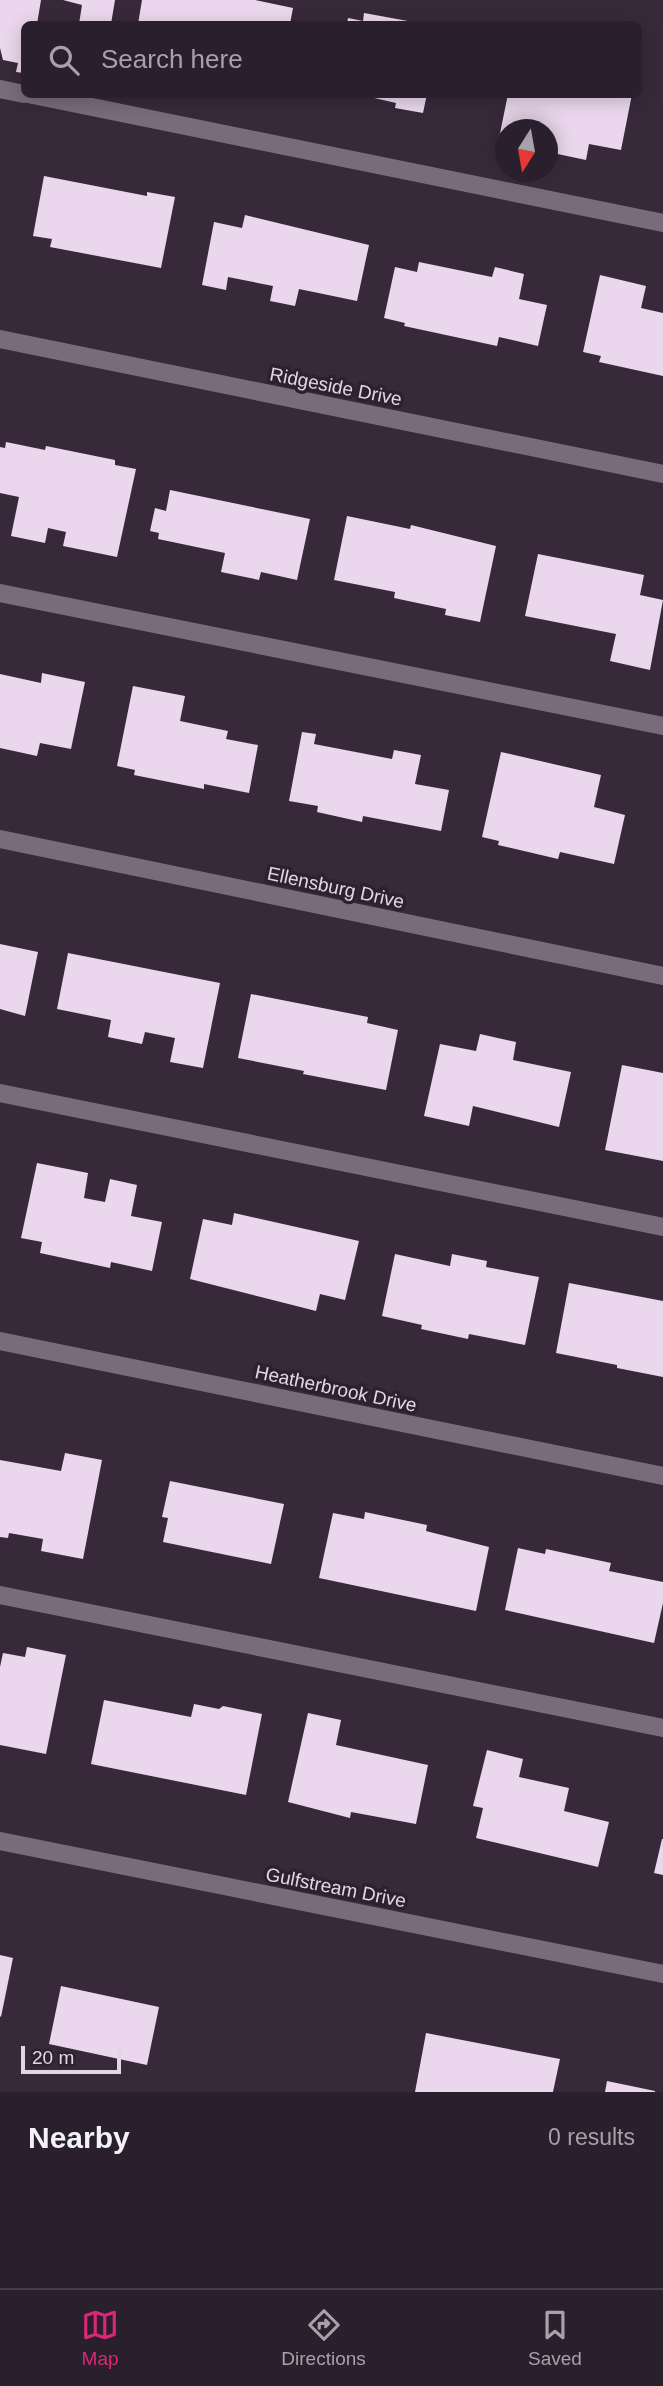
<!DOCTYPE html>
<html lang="en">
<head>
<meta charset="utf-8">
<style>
  :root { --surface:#2a1f2c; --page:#322734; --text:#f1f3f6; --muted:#a5a2a9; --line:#463d48; --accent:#db2777 }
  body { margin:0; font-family:Arial,sans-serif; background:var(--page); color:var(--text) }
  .compass { position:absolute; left:495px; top:119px; width:63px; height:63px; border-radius:50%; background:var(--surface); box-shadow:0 4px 18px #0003; rotate:191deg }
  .scale { position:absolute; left:21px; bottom:18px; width:100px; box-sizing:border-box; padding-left:7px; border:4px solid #e1d7e2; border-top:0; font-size:19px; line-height:24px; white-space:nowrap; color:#e1d7e2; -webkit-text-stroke:5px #2e2030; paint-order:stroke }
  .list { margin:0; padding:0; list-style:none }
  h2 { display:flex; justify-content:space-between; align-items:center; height:91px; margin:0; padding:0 28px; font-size:30px }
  h2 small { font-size:23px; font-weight:400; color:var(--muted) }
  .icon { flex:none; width:38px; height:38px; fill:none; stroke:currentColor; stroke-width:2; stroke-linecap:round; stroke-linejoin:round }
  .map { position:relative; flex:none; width:663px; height:2092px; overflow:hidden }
  .search { position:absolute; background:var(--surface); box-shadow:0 4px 18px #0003; left:21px; right:21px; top:21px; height:77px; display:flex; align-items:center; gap:18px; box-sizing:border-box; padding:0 24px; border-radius:10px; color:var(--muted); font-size:26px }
  .sheet { height:196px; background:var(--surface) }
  nav { display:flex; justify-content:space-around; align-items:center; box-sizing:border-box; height:98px; border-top:2px solid var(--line); background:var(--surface); font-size:19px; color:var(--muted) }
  nav a { display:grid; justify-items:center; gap:4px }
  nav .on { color:var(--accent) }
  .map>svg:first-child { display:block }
  .building { fill:#ead7ed }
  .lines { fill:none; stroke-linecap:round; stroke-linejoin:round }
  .minor { stroke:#7a6b7c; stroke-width:18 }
  .labels { text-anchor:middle; stroke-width:7; stroke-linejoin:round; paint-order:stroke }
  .street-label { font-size:19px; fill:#e1d7e2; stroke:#2e2030 }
</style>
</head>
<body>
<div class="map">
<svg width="663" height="2092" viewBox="0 0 663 2092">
  <rect width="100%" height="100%" fill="#38293a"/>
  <path class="building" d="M0,0H41L37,24H24V73L16,72L18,63L3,60L0,48Z
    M63,0H115L111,24H79L82,5Z
    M142,0H255L293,8L290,24H138Z
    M364,13L419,23V24H347L348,18L363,21Z
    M357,94H427L423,113L395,108L396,103Z
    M508,94H632L621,150L589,144L586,160L548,152V130H505V149L497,148Z
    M44,176L147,196V192L175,197L161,268L50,247L52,239L33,236Z
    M245,215L369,245L357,301L299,289L295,306L270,301L273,286L228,277L226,290L202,285L214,222L242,228Z
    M419,262L492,277L495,267L524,274L519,299L547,305L538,346L499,337L497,346L404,326L405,323L384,318L395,267L417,272Z
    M600,275L646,286L641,308L663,313V376L599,362L601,356L583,352Z
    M6,442L45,450L46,446L115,460V465L136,469L117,557L63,546L66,532L48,528L45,543L11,536L19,497L0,493V447L5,448Z
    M170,490L310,519L297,580L261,572L259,580L221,572L225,553L158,539L159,533L150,531L155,508L166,511Z
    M347,516L410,529L411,525L496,546L480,622L445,615L446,609L394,598L395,592L334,580Z
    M538,554L644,575L640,595L663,600L650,670L610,661L616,634L525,616Z
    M42,673L85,682L71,749L40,743L37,756L0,748V674L41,683Z
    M133,686L185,696L180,721L228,731L226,739L258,745L249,793L204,784V789L134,775L135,770L117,766Z
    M302,732L316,734L314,744L392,759L394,750L421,755L415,784L449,790L441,831L363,816L362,822L317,812L318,806L289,801Z
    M501,752L601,775L594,807L625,815L614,864L560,852L558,859L498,845L499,841L482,837Z
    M0,944L38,952L25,1016L0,1009Z
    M68,953L220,983L203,1068L170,1062L175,1038L145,1032L142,1044L108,1037L111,1020L57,1009Z
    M251,994L368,1017L367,1023L398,1030L386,1090L303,1074L304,1071L238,1058Z
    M480,1034L516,1042L513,1060L571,1072L559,1127L473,1106L469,1126L424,1116L440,1044L476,1051Z
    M622,1065L663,1073V1161L605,1150Z
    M37,1163L88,1173L84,1198L105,1202L110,1179L137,1185L131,1216L162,1222L152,1271L111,1262L110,1268L40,1253L42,1242L21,1238Z
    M234,1213L359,1241L345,1300L320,1294L316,1311L190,1279L203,1219L232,1225Z
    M395,1254L450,1266L452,1254L487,1261L486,1267L539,1277L525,1345L469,1334L468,1339L421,1329L422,1325L382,1316Z
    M569,1283L663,1301V1377L617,1368V1365L556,1353Z
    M65,1453L102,1460L83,1559L41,1551L43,1539L9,1533L8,1538L0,1537V1460L61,1471Z
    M170,1481L284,1504L271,1564L163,1542L168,1518L162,1517Z
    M365,1512L427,1525L426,1531L489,1547L476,1611L319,1578L333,1513L364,1519Z
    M518,1548L545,1554L546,1549L611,1563L609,1571L663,1582V1603L654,1643L505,1610Z
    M27,1647L66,1655L46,1754L0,1745V1667L3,1653L25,1657Z
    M104,1700L191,1717L194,1704L219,1709L223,1706L262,1714L246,1795L91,1764Z
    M308,1713L341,1720L336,1745L428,1765L416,1824L351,1812L350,1818L288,1802Z
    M487,1750L523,1759L519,1777L569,1788L564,1811L609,1822L598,1867L476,1838L483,1808L473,1806Z
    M662,1839H663V1875L654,1873Z
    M0,1955L13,1958L1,2017L0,2016Z
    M61,1986L159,2007L147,2065L49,2044Z
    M426,2033L560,2059L553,2092H415Z
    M607,2081L655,2091V2092H605Z"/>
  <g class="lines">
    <path class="minor" d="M0,89L24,94
      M28,94L663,223
      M0,339L663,474
      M0,593L663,726
      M0,839L663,976
      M0,1093L663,1227
      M0,1341L663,1476
      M0,1595L663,1728
      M0,1841L663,1974"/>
  </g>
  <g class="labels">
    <g class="street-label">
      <text transform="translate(336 386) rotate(11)" y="7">Ridgeside Drive</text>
      <text transform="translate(336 887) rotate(12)" y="7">Ellensburg Drive</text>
      <text transform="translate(336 1388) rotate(12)" y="7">Heatherbrook Drive</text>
      <text transform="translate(336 1887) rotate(11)" y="7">Gulfstream Drive</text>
    </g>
  </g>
</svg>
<svg class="compass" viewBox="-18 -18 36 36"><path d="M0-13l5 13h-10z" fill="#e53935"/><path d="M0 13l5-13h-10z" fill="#a5a2a9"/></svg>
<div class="scale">20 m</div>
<div class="search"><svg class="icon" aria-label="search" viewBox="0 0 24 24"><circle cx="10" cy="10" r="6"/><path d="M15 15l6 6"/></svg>Search here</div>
</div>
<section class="sheet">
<h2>Nearby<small>0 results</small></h2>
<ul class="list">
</ul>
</section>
<nav>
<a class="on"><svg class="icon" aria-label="map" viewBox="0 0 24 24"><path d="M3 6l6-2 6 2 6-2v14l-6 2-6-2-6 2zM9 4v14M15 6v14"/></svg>Map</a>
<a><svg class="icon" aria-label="directions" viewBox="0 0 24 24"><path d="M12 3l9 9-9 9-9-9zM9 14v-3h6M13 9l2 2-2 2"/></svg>Directions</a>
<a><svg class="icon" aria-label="saved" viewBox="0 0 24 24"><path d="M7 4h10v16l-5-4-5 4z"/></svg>Saved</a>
</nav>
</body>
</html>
